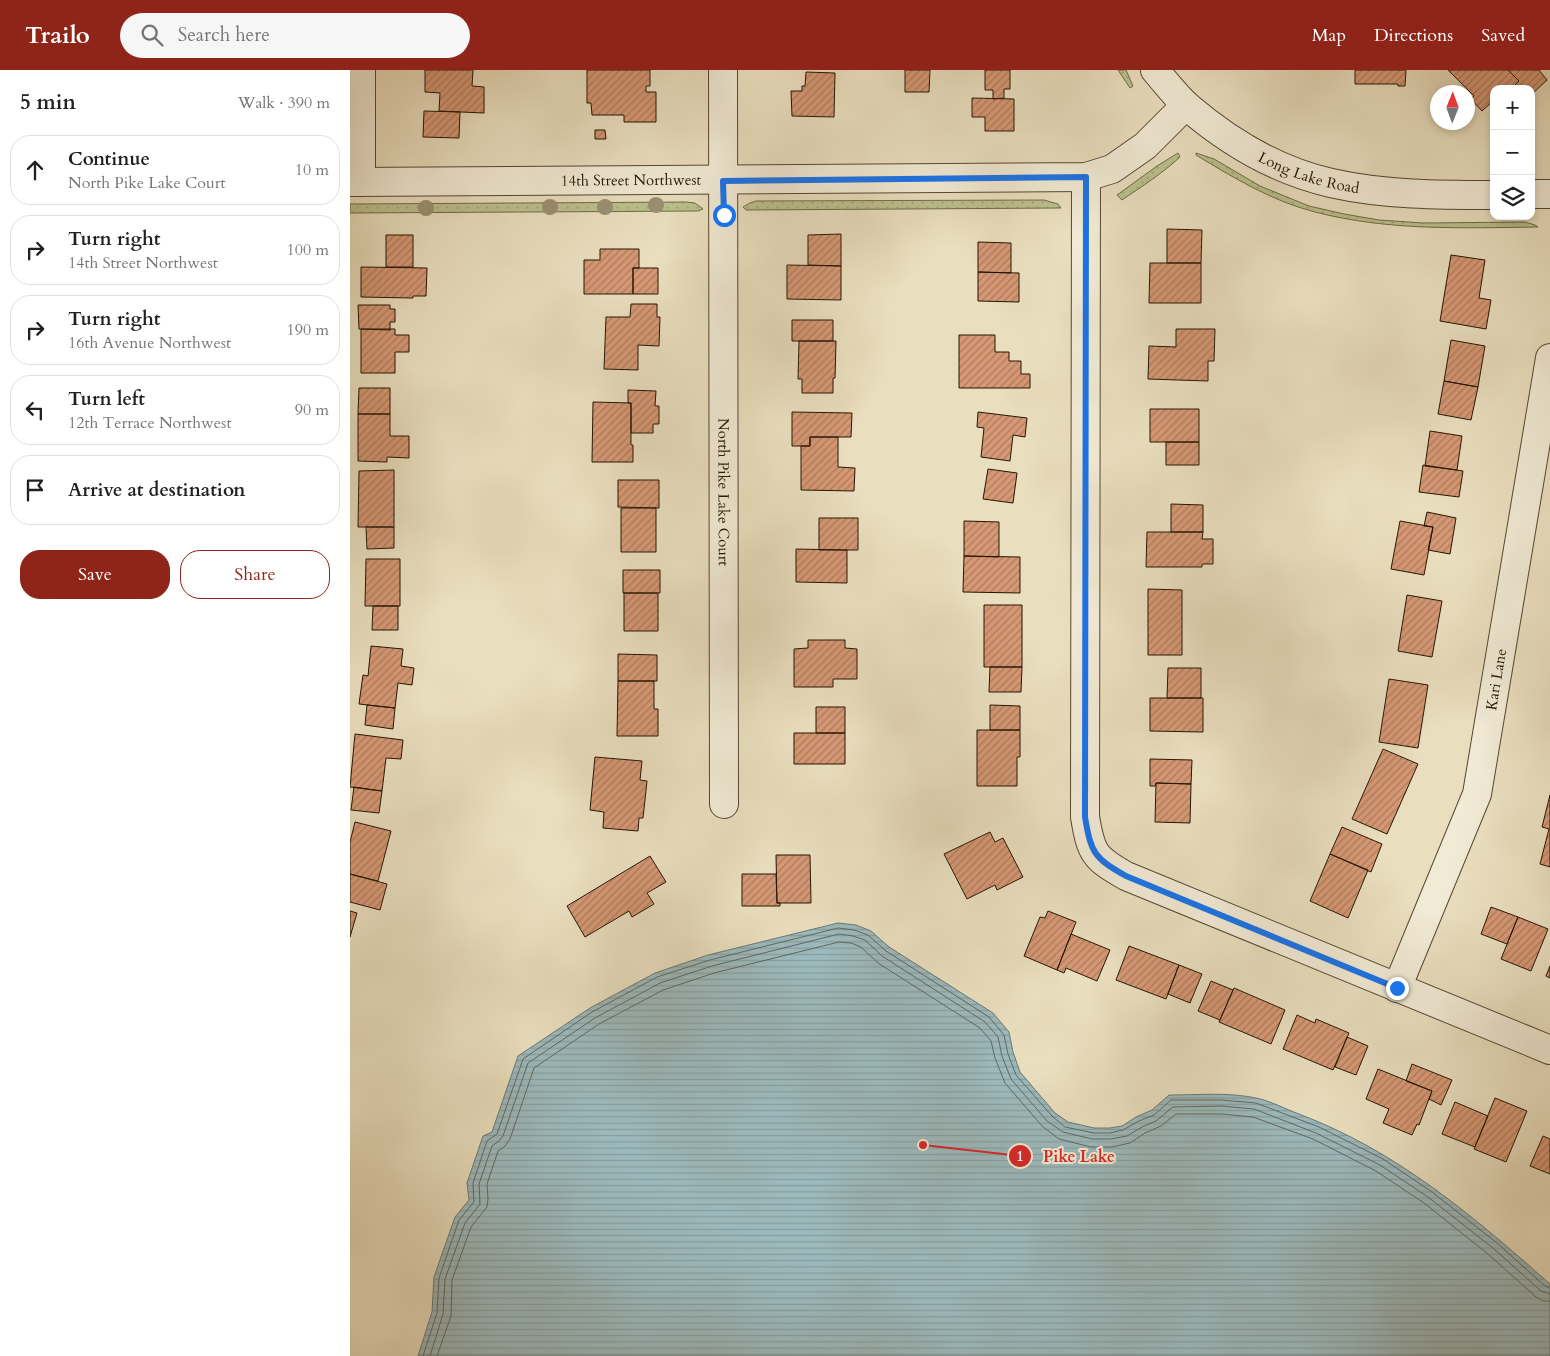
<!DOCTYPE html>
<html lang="en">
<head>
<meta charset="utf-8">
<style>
  :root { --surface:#fff; --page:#f6f6f6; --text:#202124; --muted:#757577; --line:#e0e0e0; --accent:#8f2418 }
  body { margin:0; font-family:Cardo,serif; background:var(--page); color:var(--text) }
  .controls { position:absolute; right:15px; top:15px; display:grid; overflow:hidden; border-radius:10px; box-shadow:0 2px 8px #0003 }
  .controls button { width:45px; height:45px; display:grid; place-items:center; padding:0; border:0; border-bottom:1px solid var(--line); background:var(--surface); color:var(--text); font:25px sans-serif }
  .compass { position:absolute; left:1080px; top:15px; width:45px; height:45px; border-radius:50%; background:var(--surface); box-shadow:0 2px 8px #0003; rotate:1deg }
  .stop { position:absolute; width:15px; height:15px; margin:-11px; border:4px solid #1a73e8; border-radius:50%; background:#fff }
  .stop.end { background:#1a73e8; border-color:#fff; box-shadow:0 1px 5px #0008 }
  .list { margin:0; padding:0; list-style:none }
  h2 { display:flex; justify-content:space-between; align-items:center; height:65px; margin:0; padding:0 20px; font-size:21px }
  h2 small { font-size:16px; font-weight:400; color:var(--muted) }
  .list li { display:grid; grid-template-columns:32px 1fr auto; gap:15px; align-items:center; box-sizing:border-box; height:70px; margin:0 10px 10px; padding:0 10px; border:1px solid var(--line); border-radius:20px }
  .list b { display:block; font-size:19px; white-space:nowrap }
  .list p { margin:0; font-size:16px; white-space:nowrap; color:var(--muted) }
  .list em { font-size:16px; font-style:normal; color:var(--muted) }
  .actions { display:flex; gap:10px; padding:15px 20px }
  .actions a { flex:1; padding:11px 0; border:1px solid var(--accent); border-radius:20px; text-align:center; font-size:18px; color:var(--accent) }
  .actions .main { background:var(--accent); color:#fff }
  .icon { flex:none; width:28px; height:28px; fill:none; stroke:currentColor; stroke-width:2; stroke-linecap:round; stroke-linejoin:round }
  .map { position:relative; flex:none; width:1200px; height:1286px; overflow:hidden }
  header { display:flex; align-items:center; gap:30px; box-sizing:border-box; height:70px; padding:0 25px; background:var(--accent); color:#fff }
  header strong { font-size:24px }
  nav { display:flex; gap:28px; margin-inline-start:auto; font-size:18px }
  .search { width:350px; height:45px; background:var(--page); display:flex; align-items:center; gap:12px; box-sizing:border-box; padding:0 18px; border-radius:28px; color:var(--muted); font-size:19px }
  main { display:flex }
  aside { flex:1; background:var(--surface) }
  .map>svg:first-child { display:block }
  .grass { fill:url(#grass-dots); stroke:#706b48 }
  .water { fill:url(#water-rules); stroke:#6c7872 }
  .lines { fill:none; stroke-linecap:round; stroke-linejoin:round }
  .shore { stroke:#60685f; stroke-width:1 }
  .building { fill:url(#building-hatch); stroke:#241602 }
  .minor-casing { stroke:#554831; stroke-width:30 }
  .minor { stroke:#f1ead5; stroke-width:28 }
  .tree { fill:#9a9172 }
  .route { stroke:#1a73e8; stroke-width:6 }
  .labels { text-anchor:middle; stroke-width:4; stroke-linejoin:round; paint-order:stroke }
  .street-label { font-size:15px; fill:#241602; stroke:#f1ead5 }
  .leader { fill:none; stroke:#d62828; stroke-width:2 }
  .callout-dot { fill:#d62828; stroke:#f1ead5; stroke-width:2 }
  .mark-label { font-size:15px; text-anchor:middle; font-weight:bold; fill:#fff }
  .callout-label { font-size:16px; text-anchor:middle; font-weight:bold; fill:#d62828; stroke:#f1ead5; stroke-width:4; stroke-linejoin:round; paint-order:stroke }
</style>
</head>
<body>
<header>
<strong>Trailo</strong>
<div class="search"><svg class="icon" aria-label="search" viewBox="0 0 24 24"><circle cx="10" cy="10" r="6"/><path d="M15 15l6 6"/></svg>Search here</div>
<nav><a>Map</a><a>Directions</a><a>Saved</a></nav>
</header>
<main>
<aside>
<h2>5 min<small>Walk · 390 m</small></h2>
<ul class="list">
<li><svg class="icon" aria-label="ahead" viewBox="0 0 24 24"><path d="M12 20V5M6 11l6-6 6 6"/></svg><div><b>Continue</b><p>North Pike Lake Court</p></div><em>10 m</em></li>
<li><svg class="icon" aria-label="right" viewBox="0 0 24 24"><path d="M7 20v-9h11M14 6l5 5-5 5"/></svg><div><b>Turn right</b><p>14th Street Northwest</p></div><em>100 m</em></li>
<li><svg class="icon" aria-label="right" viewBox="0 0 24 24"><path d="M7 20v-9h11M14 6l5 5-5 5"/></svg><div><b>Turn right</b><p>16th Avenue Northwest</p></div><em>190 m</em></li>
<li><svg class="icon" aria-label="left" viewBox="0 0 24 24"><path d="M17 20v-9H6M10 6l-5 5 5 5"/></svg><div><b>Turn left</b><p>12th Terrace Northwest</p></div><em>90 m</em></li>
<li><svg class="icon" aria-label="arrive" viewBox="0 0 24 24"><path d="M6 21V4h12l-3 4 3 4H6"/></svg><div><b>Arrive at destination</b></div></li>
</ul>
<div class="actions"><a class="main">Save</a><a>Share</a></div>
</aside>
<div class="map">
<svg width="1200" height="1286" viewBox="0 0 1200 1286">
  <defs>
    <pattern id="grass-dots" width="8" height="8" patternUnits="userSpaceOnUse" patternTransform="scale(1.25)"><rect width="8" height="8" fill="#bbc08e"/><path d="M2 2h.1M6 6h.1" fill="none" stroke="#a1a479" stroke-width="1.8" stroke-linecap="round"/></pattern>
    <pattern id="water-rules" width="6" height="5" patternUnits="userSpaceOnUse" patternTransform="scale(1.25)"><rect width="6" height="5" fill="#9cb9bc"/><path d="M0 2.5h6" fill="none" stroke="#869ea0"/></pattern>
    <pattern id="building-hatch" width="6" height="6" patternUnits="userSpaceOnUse" patternTransform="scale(1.25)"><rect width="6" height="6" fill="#d69875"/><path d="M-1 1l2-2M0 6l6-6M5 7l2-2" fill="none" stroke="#ad7b5e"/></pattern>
  </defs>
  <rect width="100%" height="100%" fill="#e9debe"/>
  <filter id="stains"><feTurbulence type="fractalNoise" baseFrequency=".004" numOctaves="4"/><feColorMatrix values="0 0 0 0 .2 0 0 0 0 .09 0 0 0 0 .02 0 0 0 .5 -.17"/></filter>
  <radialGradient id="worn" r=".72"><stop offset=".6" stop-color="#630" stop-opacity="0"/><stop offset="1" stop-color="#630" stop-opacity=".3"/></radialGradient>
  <path class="grass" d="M768,0H776L783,16L780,18Z
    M828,83L830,87C813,103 791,117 772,130L767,125L807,96Z
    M846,83L864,89L910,116L959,136L994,144L1029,150L1073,153L1175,152L1185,155L1188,157C1113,158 1038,161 965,142C922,131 884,108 846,85Z
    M694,130L708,134L711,138L396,140L393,137L400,133L406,131Z
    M336,132L345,133L353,139L348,141L0,143V134Z"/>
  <path class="water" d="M488,853L506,855L521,861L539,877L643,943L659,962L663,982L670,1002L705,1043L718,1052L744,1058H760L772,1056L786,1047L802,1040L819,1025C847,1025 878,1022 906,1028C921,1031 935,1039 949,1044C1047,1081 1123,1146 1200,1214V1286H68L82,1242L84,1207L105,1147L119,1130L117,1113L133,1066L142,1062L168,986L240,938L305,903L358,885Z"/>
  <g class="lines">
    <path class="shore" d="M73,1286L87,1243L89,1208L109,1150L124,1132L123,1113L137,1071L147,1064L173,989L242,942L307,907L360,890L488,858L504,860L518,865L536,881L639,947L654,965L658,984L666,1005L702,1046L715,1057L744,1063H760L773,1060L789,1051L804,1045L821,1030H871L906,1033L969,1057L1033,1089L1082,1122L1147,1173L1195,1216L1200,1218
      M80,1286L93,1244L95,1209L115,1153L130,1134L129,1114L142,1076L149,1071L153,1066L178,993L245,948L310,913L362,896L489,864L503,866L515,870L532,886L635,952L648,967L652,986L661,1009L697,1051L713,1062L742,1069H761L777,1066L792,1057L806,1051L823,1037L871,1036L904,1039L966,1063L1030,1095L1078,1127L1143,1178L1191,1221L1200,1224
      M87,1286L101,1246L102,1210L121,1157L137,1137L138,1129L137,1114L148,1081L155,1076L160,1069L184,998L249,954L313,920L364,903L489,872L501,873L511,877L528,893L630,958L641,971L645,988L655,1013L692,1056L709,1069L741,1077H762L780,1073L795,1063L811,1056L826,1044H871L903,1047L963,1069L1026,1101L1074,1133L1138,1184L1186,1227L1193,1231H1200"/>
  </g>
  <path class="building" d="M75,0H123L122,16L134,17V43L89,41L90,23L75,22Z
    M237,0H300V16H296V22H306V52H274V45H242L241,33H237Z
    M555,0H580L579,22H555Z
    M635,0H660V19H654V28L643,29V20H635Z
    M1005,0H1056L1055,16H1048V14H1005Z
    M1098,0H1158L1169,11L1161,19H1144V30L1132,41L1121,29L1124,26Z
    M1158,0H1189L1197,10L1181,25V19H1161L1169,11Z
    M456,2L485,3L484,47L442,46L441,21H452V16H455Z
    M622,28L664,29V61H635V47H622Z
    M74,41L110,42L109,68L73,67Z
    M245,60H255L256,69H245Z
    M817,159L852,160L851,193H817Z
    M491,164V196L458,195V165Z
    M36,165H63V197H36Z
    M628,172L661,173V203L628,202Z
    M250,179H289V198H283V224H234V190H250Z
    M1101,185L1135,190L1129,228L1141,230L1136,259L1090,251Z
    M800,193H851V233H799Z
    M437,195L491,196V230L437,229Z
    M11,197L77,198L76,226H63V228L11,227Z
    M283,198H308V224H283Z
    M628,202L669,203V232L628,231Z
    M281,234H307V247H310L309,276L288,275V300L254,299L256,247H280Z
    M8,235H40V239H45V252H40V260L9,259Z
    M442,250H483V271H442Z
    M11,259H45V265H59V282H45V303H11Z
    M826,259H865L864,291H858V311L798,309L799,276L826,277Z
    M609,265H645V282H659V291H671V304H680V318H609Z
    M1101,270L1135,276L1128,317L1094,311Z
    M449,271H486L485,308H483V323H452V309H448Z
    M1094,311L1128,317L1121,350L1088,344Z
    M9,318H40V344H8Z
    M278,320L306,321L305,336H309V354H303V363H281V333H278Z
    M243,332L281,333V375H283V392H242Z
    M800,339H849V372H800Z
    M442,342L502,343L501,367H460V376H442Z
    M628,342L677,348L675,367L663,365L660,391L631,387L634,358L627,357Z
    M8,344H40V366H59V388L37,387V392L8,391Z
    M1080,361L1112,366L1107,400L1075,396Z
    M460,367H488V397L505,398L504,421L451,420V376H460Z
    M816,372H849V395H816Z
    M1073,395L1113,401L1109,427L1069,422Z
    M638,399L667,403L663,433L633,429Z
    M44,400V457H8L9,401Z
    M268,410H309V438L268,437Z
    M821,434L853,435V462H821Z
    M271,438H306V482H271Z
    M1077,442L1106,448L1100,484L1078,480L1083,457L1074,456Z
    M469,448H508V480H469Z
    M614,451L649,452V487L614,486Z
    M1050,451L1083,457L1074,505L1041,499Z
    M16,457H44V478L17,479Z
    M797,462H853L852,469H863V494H852V497H796Z
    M446,479L497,480V513L446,512Z
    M614,486L670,487V523L613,522Z
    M16,489H50V536H15Z
    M273,500H310V523H273Z
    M798,519L832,520V585H798Z
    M274,523H308V561H274Z
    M1057,525L1092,531L1082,587L1048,581Z
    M634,535H672V597H634Z
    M23,536H48V560H22Z
    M458,570H495V578L507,579V609H483V617H444V579L458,578Z
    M21,576L53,579L51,596L64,598L62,615L48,613L45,638L9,634L13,605L18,606Z
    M268,584L307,585V611H268Z
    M640,597H672L671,622H639Z
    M818,598H851V628H817Z
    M1039,609L1078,615L1068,678L1029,672Z
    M268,611H304V639H308V666H267Z
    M800,628H853V662L800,661Z
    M17,635L45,638L43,659L15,655Z
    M640,635L670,636V660H640Z
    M466,637H495V663H466Z
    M627,660H670V687H667V716H627Z
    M444,663H495V694H444Z
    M5,664L53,670L51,689L36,688L32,721L0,717Z
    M1033,679L1068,694L1037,764L1002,749Z
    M245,687L292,691L290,710L297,711L293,748H289L288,761L253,758L254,742L240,740Z
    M800,689L842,690L841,714L806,713L805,716H800Z
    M806,713L841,714L840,753L805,752Z
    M4,717L32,721L29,743L1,740Z
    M1200,725V797L1190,794L1199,759L1192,757Z
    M5,752L41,761L28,811L0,804V772Z
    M992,757L1032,774L1021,802L980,784Z
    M640,762L645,772L653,768L673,807L647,820L645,815L617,829L594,784Z
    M980,784L1018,800L998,848L960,831Z
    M426,785H460L461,833H427Z
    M300,786L316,812L297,823L304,834L282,847L279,841L235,867L217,836Z
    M0,804L37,814L30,840L0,832Z
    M392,804H426L427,833H430V836H392Z
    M1141,837L1168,847L1157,874L1131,864Z
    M0,841L7,843L0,867Z
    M698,841L726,852L707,900L674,886L690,847L695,848Z
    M1168,847L1198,859L1181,901L1151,889Z
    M721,864L760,880L747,911L716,898L714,903L707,900Z
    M779,876L829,895L816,929L766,910Z
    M829,895L852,904L840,933L818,924Z
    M1200,896V908L1196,906Z
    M861,911L883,920L870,950L848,941Z
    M884,918L935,940L921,974L869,952Z
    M947,945L965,953L966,949L999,963L983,1000L933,979Z
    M997,967L1018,976L1006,1005L985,997Z
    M1062,994L1102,1010L1091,1035L1079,1029L1082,1021L1056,1011Z
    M1028,999L1082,1021L1069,1055L1067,1054L1062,1065L1033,1053L1039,1039L1016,1029Z
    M1145,1028L1177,1041L1156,1092L1124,1079Z
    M1105,1032L1138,1046L1125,1077L1092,1064Z
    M1193,1066L1200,1069V1104L1180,1096Z"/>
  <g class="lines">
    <defs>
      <g id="minor">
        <path d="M11,0V112"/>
        <path id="s1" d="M373,0L374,734"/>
        <path id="s2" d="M805,0C815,12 826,26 838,37C879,72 928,101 981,113C1034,125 1090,125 1144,125"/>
        <path d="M736,107L735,747C741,783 744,788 776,806L1200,980"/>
        <path id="s3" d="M0,112L736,107L762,99L795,76L836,35"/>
        <path d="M1181,124H1200"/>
        <path id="s4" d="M1047,918L1127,724L1200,288"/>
      </g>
    </defs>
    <use href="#minor" class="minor-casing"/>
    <use href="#minor" class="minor"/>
  </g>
  <g class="tree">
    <circle cx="306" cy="135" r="8"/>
    <circle cx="200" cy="137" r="8"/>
    <circle cx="255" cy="137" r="8"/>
    <circle cx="76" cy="138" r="8"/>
  </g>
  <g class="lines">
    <path class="route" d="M374,145L373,111L736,107L735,747C741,783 744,788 776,806L1047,918"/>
  </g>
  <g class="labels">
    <g class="street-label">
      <text dy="5" stroke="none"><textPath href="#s2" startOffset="189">Long Lake Road</textPath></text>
      <text dy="5" stroke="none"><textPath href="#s3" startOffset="281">14th Street Northwest</textPath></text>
      <text dy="5" stroke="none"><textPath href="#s1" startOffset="422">North Pike Lake Court</textPath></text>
      <text dy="5" stroke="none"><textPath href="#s4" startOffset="326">Kari Lane</textPath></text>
    </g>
  </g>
  <path class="leader" d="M573 1075L670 1086"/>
  <g class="callout-dot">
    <circle cx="573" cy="1075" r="5"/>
    <circle cx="670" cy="1086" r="12"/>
  </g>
  <g class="mark-label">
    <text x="670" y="1091">1</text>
  </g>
  <g class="callout-label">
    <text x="729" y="1092">Pike Lake</text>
  </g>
  <rect width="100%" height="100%" filter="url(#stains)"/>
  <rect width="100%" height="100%" fill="url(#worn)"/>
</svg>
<div class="controls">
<button>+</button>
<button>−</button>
<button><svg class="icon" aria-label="layers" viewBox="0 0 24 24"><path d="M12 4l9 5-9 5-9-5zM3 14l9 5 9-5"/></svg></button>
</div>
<svg class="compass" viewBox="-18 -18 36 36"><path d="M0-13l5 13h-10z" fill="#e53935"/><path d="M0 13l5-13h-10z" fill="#757577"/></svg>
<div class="stop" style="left:374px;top:145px"></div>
<div class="stop end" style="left:1047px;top:918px"></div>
</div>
</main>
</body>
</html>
